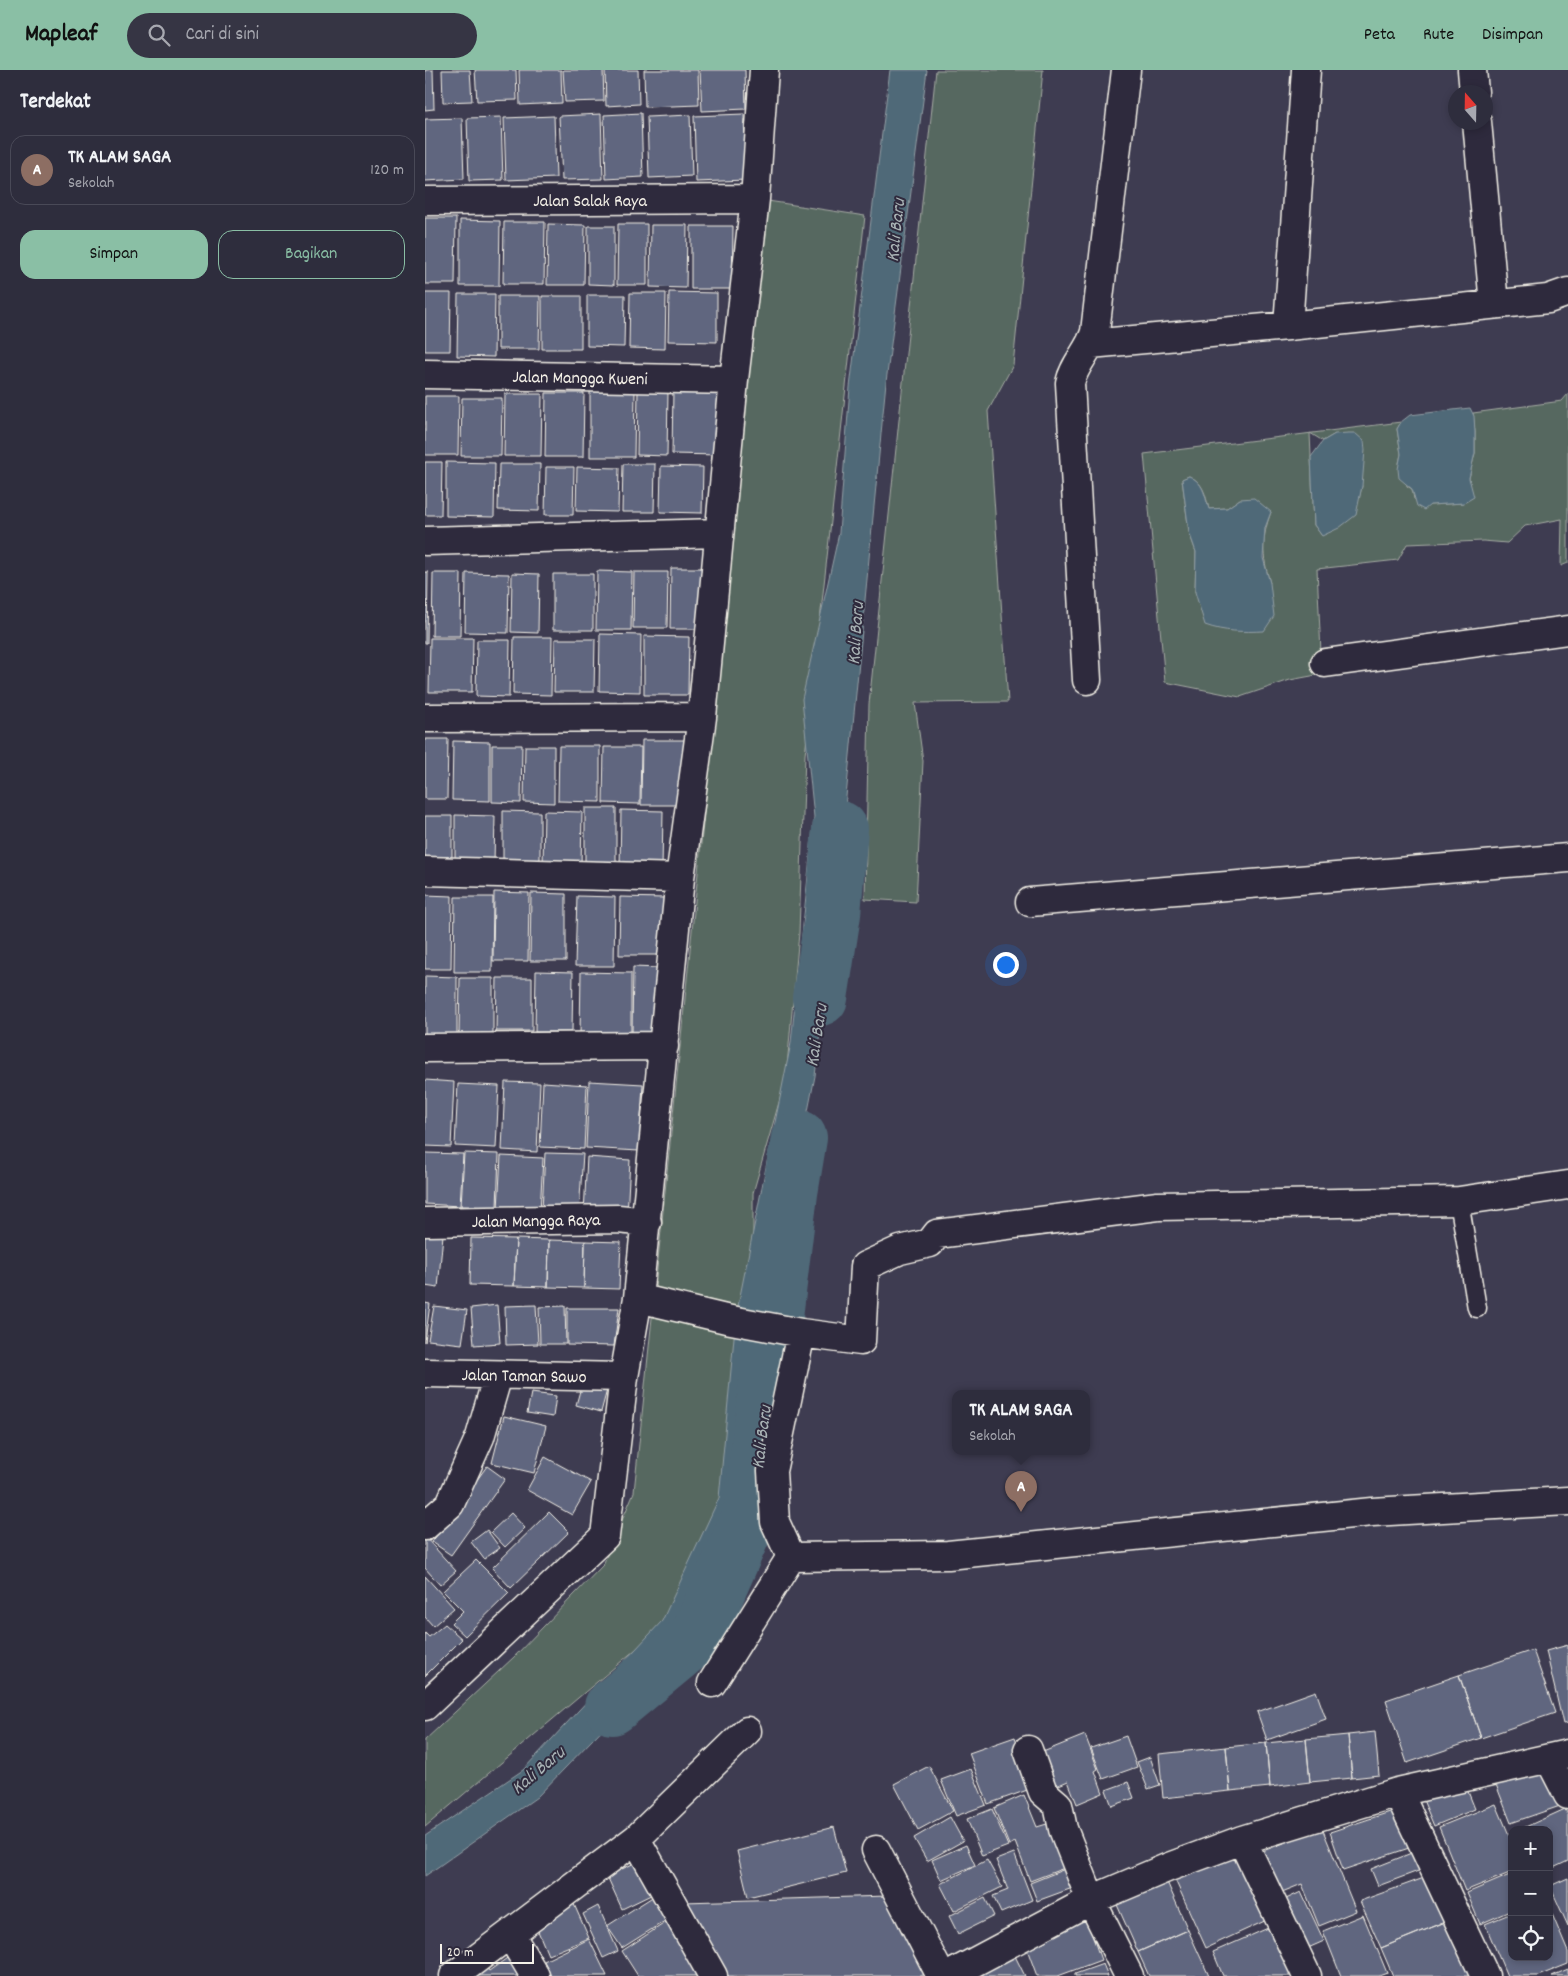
<!DOCTYPE html>
<html lang="id">
<head>
<meta charset="utf-8">
<style>
  :root { --surface:#2e2d3d; --page:#363544; --text:#f1f3f6; --muted:#a7a8b0; --line:#494957; --accent:#8abfa5 }
  body { margin:0; font-family:Dekko,sans-serif; background:var(--page); color:var(--text) }
  .controls { position:absolute; right:15px; bottom:15px; display:grid; overflow:hidden; border-radius:10px; box-shadow:0 2px 8px #0003 }
  .controls button { width:45px; height:45px; display:grid; place-items:center; padding:0; border:0; border-bottom:1px solid var(--line); background:var(--surface); color:var(--text); font:25px sans-serif }
  .compass { position:absolute; left:1023px; top:15px; width:45px; height:45px; border-radius:50%; background:var(--surface); box-shadow:0 2px 8px #0003; rotate:340deg }
  .scale { position:absolute; left:15px; bottom:12px; width:94px; box-sizing:border-box; padding-left:5px; border:2px solid #f4f1e8; border-top:0; font-size:14px; line-height:18px; white-space:nowrap; color:#f4f1e8; -webkit-text-stroke:4px #2f2a3d; paint-order:stroke }
  .you { position:absolute; left:580px; top:894px; width:18px; height:18px; margin:-12px; border:4px solid #fff; border-radius:50%; background:#1a73e8; box-shadow:0 0 0 8px #1a73e833 }
  .badge { display:grid; place-items:center; width:32px; height:32px; border-radius:50%; background:var(--accent); color:#fff; font-size:16px; font-weight:700 }
  .pin { position:absolute; translate:-50% -41px; filter:drop-shadow(0 1px 2px #0008) }
  .pin::after { content:''; position:absolute; top:26px; width:18px; height:15px; background:inherit; clip-path:polygon(0 0,100% 0,50% 100%) }
  .popup { position:absolute; left:527px; top:1320px; width:138px; height:65px; box-sizing:border-box; display:grid; place-content:center; border-radius:10px; background:var(--surface); filter:drop-shadow(0 1px 4px #0005); font-size:16px; white-space:nowrap; color:var(--muted) }
  .popup b { font-size:19px; color:var(--text) }
  .popup::after { content:''; position:absolute; left:50%; top:100%; margin-left:-10px; border:10px solid transparent; border-top-color:var(--surface) }
  .list { margin:0; padding:0; list-style:none }
  h2 { display:flex; justify-content:space-between; align-items:center; height:65px; margin:0; padding:0 20px; font-size:21px }
  h2 small { font-size:16px; font-weight:400; color:var(--muted) }
  .list li { display:grid; grid-template-columns:32px 1fr auto; gap:15px; align-items:center; box-sizing:border-box; height:70px; margin:0 10px 10px; padding:0 10px; border:1px solid var(--line); border-radius:15px }
  .list b { display:block; font-size:19px; white-space:nowrap }
  .list p { margin:0; font-size:16px; white-space:nowrap; color:var(--muted) }
  .list em { font-size:16px; font-style:normal; color:var(--muted) }
  .actions { display:flex; gap:10px; padding:15px 20px }
  .actions a { flex:1; padding:11px 0; border:1px solid var(--accent); border-radius:15px; text-align:center; font-size:18px; color:var(--accent) }
  .actions .main { background:var(--accent); color:#111 }
  .icon { flex:none; width:28px; height:28px; fill:none; stroke:currentColor; stroke-width:2; stroke-linecap:round; stroke-linejoin:round }
  .map { position:relative; flex:none; width:1143px; height:1906px; overflow:hidden }
  header { display:flex; align-items:center; gap:30px; box-sizing:border-box; height:70px; padding:0 25px; background:var(--accent); color:#111 }
  header strong { font-size:24px }
  nav { display:flex; gap:28px; margin-inline-start:auto; font-size:18px }
  .search { width:350px; height:45px; background:var(--page); display:flex; align-items:center; gap:12px; box-sizing:border-box; padding:0 18px; border-radius:28px; color:var(--muted); font-size:19px }
  main { display:flex }
  aside { flex:1; background:var(--surface) }
  .map>svg:first-child { display:block }
  .green { fill:#576860; stroke:#a6aca4; fill-rule:evenodd }
  .water { fill:#506978; stroke:#929fa5 }
  .lines { fill:none; stroke-linecap:round; stroke-linejoin:round }
  .river { stroke:#506978; stroke-width:56 }
  .building { fill:#61667f; stroke:#f4f1e8 }
  .service-casing { stroke:#f4f1e8; stroke-width:21 }
  .minor-casing { stroke:#f4f1e8; stroke-width:31 }
  .service { stroke:#2f2a3d; stroke-width:18 }
  .minor { stroke:#2f2a3d; stroke-width:28 }
  .labels { text-anchor:middle; stroke-width:4; stroke-linejoin:round; paint-order:stroke }
  .street-label { font-size:18px; fill:#f4f1e8; stroke:#2f2a3d }
  .water-label { font-size:19px; font-style:italic; fill:#aab4b6; stroke:#2f2a3d }
</style>
</head>
<body>
<header>
<strong>Mapleaf</strong>
<div class="search"><svg class="icon" aria-label="search" viewBox="0 0 24 24"><circle cx="10" cy="10" r="6"/><path d="M15 15l6 6"/></svg>Cari di sini</div>
<nav><a>Peta</a><a>Rute</a><a>Disimpan</a></nav>
</header>
<main>
<aside>
<h2>Terdekat<small></small></h2>
<ul class="list">
<li><span class="badge" style="background:#8d6e63">A</span><div><b>TK ALAM SAGA</b><p>Sekolah</p></div><em>120 m</em></li>
</ul>
<div class="actions"><a class="main">Simpan</a><a>Bagikan</a></div>
</aside>
<div class="map">
<svg width="1143" height="1906" viewBox="0 0 1143 1906">
  <rect width="100%" height="100%" fill="#3e3c51"/>
  <filter id="ink" filterUnits="userSpaceOnUse"><feTurbulence type="fractalNoise" baseFrequency=".02" numOctaves="2"/><feDisplacementMap in="SourceGraphic" scale="10" xChannelSelector="R" yChannelSelector="G"/><feConvolveMatrix kernelMatrix="1 2 1 2 8 2 1 2 1" color-interpolation-filters="sRGB"/></filter>
  <g filter="url(#ink)">
    <path class="green" d="M511,0H618L588,295L563,341L583,632L490,633L498,691L491,832L440,829L444,634Z
      M330,129L440,146L380,685L374,863L361,1008L328,1123V1170L293,1472L236,1558L0,1757V1670L89,1587L178,1495L209,1422L308,464Z
      M1143,324V493L1136,496L1137,449L1100,456L1082,473L1058,471L982,474L973,490L892,499L897,604L865,610L815,627L740,612L719,384L976,352L972,359L976,384L974,393L982,416L987,419L989,429L1005,435L1039,433L1046,420L1044,408L1050,383V362L1048,343L1137,331ZM885,363L898,371L910,364L937,416L934,429L897,466L889,455ZM764,406C779,413 780,424 784,439L802,438L815,429L846,442C836,469 837,485 845,513L770,522L771,482L764,462L757,409Z"/>
    <path class="water" d="M465,0H502L461,312L418,758L390,1006L347,1222L338,1375L300,1485L250,1584L112,1727L0,1806V1766L98,1700L237,1551L294,1428L311,1246L366,973L389,747L377,629L414,463L425,317Z
      M1045,338L1049,346L1050,362V383L1044,408L1049,427L1039,433L1005,435L999,440L992,436L987,419L974,408L973,399L976,384L972,359L976,352L985,345Z
      M923,363H930L939,371L940,380L937,416L931,445L914,458L897,466L889,455L886,387L898,371L910,364Z
      M764,406C779,413 779,424 784,439L802,438L815,429L829,428L846,442L840,458L838,488L845,513L849,546L839,561C818,562 799,562 780,555L770,522L771,482L764,462L757,409Z"/>
    <g class="lines">
      <path class="river" d="M395,928L408,844L415,759
        M187,1637L273,1566L326,1444L365,1123L374,1068"/>
    </g>
    <path class="building" d="M0,0H8L9,39L0,40Z
      M17,0H45L47,31L18,32Z
      M50,0H91L92,30L52,31Z
      M94,0H136L137,33L95,35Z
      M138,0H178L179,31L140,32Z
      M180,0H213L214,34L181,36Z
      M219,0H273L274,35L220,37Z
      M275,0H320L321,39L277,41Z
      M216,43L218,107L181,109L179,45Z
      M176,44L178,109L137,110L134,46Z
      M319,44L321,110L271,112L269,46Z
      M265,45L267,106L224,108L222,47Z
      M129,46L131,108L81,110L79,48Z
      M76,47L78,110L44,111L42,48Z
      M37,48L39,109L0,111V49Z
      M0,148H31L30,214H0Z
      M35,150L75,151L74,216H35Z
      M79,152H120L119,214H78Z
      M123,154L160,155L159,215H122Z
      M193,154H222V215H192Z
      M226,155H262L261,218L225,217Z
      M163,156H189V215L163,214Z
      M266,156H308L307,219H266Z
      M244,222L292,223V272L243,271Z
      M0,223H26L25,281H0Z
      M205,223H241L240,279L204,278Z
      M33,224H70L69,287L32,286Z
      M162,225H200L199,277L162,276Z
      M73,226H115L114,279H73Z
      M117,226H156V279H117Z
      M213,320L243,321L242,386L212,385Z
      M248,320H294V385L247,384Z
      M165,321H210L209,387H165Z
      M121,323H159L158,387H120Z
      M80,324H117L116,386H79Z
      M0,326H34L33,385H0Z
      M37,328H77L76,386H36Z
      M0,392H17L16,445H0Z
      M21,392L70,393L69,447L21,446Z
      M74,394H115L114,441L73,440Z
      M198,394H230L229,442H197Z
      M236,396L278,397L277,443L235,442Z
      M121,397H149L148,445H120Z
      M152,397L194,398L193,442L151,441Z
      M246,498H278L277,559H245Z
      M172,501L207,502L206,560H171Z
      M0,502H3L2,573H0Z
      M209,502H243L242,558H208Z
      M8,503H36L35,566H7Z
      M41,503L84,504L83,563L40,562Z
      M87,503L114,504L113,563L86,562Z
      M128,504H168V560H128Z
      M175,564L216,565L215,622L174,621Z
      M219,566L264,567L263,625H219Z
      M89,567H127L126,625L88,624Z
      M5,568H48L47,622H4Z
      M130,569H170L169,622H129Z
      M52,570H85L84,627L51,626Z
      M0,669H23L22,729H0Z
      M217,670H261L260,735H216Z
      M28,671L65,672V731L27,730Z
      M67,675H97L96,733L67,732Z
      M100,676H129V733L99,732Z
      M134,676H175V732L133,731Z
      M179,677H216L215,734L178,733Z
      M160,738H191V794H160Z
      M196,740L238,741L237,799L195,798Z
      M78,741L115,742V795H78Z
      M119,741L157,742L156,796H118Z
      M30,745L70,746L69,792L30,791Z
      M0,746H27V799L0,798Z
      M69,822L104,823L103,891H68Z
      M106,823L141,824V891H105Z
      M0,825L27,826L26,899H0Z
      M152,826L190,827L189,896H150Z
      M30,827H68L67,902H29Z
      M195,827L239,828L238,885H194Z
      M208,897L234,898L233,964L207,963Z
      M111,901L148,902L147,962H110Z
      M156,902L206,903V965L155,964Z
      M0,906L32,907V966L0,965Z
      M35,908H68V966L34,965Z
      M72,908H107V961H71Z
      M0,1010L29,1012L26,1077L0,1076Z
      M164,1011L218,1014L214,1081L161,1078Z
      M80,1012L115,1013L112,1082L77,1080Z
      M118,1012L162,1015L159,1079L115,1077Z
      M33,1014L74,1016L71,1078L30,1076Z
      M0,1083L38,1084L35,1136L0,1134Z
      M39,1083L74,1084L72,1137L36,1136Z
      M120,1083L158,1084L154,1142L117,1140Z
      M76,1086L118,1088L115,1141L73,1139Z
      M162,1087L205,1090L202,1146L159,1143Z
      M0,1163L18,1165L13,1218L0,1216Z
      M46,1168L91,1169L89,1216L45,1215Z
      M91,1169L124,1170L123,1217L89,1216Z
      M124,1170L160,1171L159,1218L123,1217Z
      M160,1171L196,1172L194,1219L159,1218Z
      M0,1233L5,1234L0,1272Z
      M72,1235L75,1273L49,1275L46,1238Z
      M111,1235L113,1274L81,1275L80,1236Z
      M9,1236L42,1240L37,1274L3,1270Z
      M140,1236L141,1274H115L114,1237Z
      M142,1238H194L189,1276L142,1275Z
      M158,1310L183,1316L176,1342L151,1335Z
      M106,1323L131,1326L128,1347L102,1343Z
      M79,1346L121,1356L109,1403L67,1393Z
      M120,1387L166,1412L147,1445L102,1420Z
      M62,1396L80,1409L26,1485L7,1472Z
      M124,1442L144,1462L86,1518L67,1498Z
      M86,1443L100,1458L80,1477L66,1462Z
      M62,1460L75,1478L59,1489L46,1472Z
      M0,1467L31,1501L15,1515L0,1498Z
      M51,1490L84,1523L40,1566L26,1553L38,1541L18,1521Z
      M0,1506L29,1538L8,1556L0,1547Z
      M20,1554L37,1569L0,1606V1563L4,1567Z
      M1143,1575V1653L1138,1654L1121,1581Z
      M1108,1580L1130,1643L1056,1668L1034,1605Z
      M1034,1605L1056,1668L982,1693L961,1630Z
      M891,1621L901,1649L842,1670L832,1642Z
      M950,1662L954,1705L927,1708L923,1665Z
      M660,1665L673,1699L670,1701L678,1723L652,1734L643,1711L627,1718L613,1684Z
      M923,1665L927,1708L885,1712L881,1669Z
      M701,1666L712,1697L678,1709L666,1678Z
      M590,1667L608,1718L563,1734L544,1683Z
      M881,1669L885,1712L845,1717L841,1673Z
      M841,1673L845,1717L805,1721L801,1677Z
      M801,1677L805,1721L738,1728L734,1684Z
      M725,1687L735,1715L723,1719L712,1692Z
      M1120,1694L1135,1736L1086,1753L1070,1712Z
      M504,1696L528,1741L493,1760L469,1714Z
      M546,1699L561,1735L531,1746L516,1710Z
      M703,1712L709,1728L687,1736L681,1720Z
      M1040,1714L1050,1739L1009,1756L998,1730Z
      M599,1725L612,1757L625,1753L642,1797L605,1811L590,1772L584,1775L569,1738Z
      M1071,1734L1087,1772V1802L1040,1821L1014,1757Z
      M567,1739L583,1776L557,1786L542,1749Z
      M1140,1739L1143,1745V1791L1124,1800V1760L1096,1759Z
      M971,1740L984,1778L918,1800L905,1762Z
      M525,1747L538,1771L502,1791L489,1768Z
      M895,1753L931,1841L894,1856L877,1814L852,1824L835,1782L859,1773L858,1768Z
      M409,1757L421,1803L323,1827L312,1781Z
      M809,1774L844,1849L781,1878L747,1803Z
      M541,1775L550,1795L516,1810L507,1790Z
      M989,1782L996,1800L953,1816L946,1799Z
      M589,1783L607,1830L576,1843L568,1826L583,1820L571,1790Z
      M562,1790L577,1817L529,1841L515,1814Z
      M214,1791L230,1823L197,1839L182,1806Z
      M645,1797L653,1816L612,1831L605,1813Z
      M1087,1804V1840L1055,1854L1042,1823Z
      M739,1805L763,1860L713,1882L689,1828Z
      M999,1808L1020,1852L956,1878L935,1831Z
      M1143,1808V1856L1125,1816Z
      M876,1822L899,1871L883,1878L861,1829Z
      M229,1826L243,1849L197,1878L182,1856Z
      M463,1826L505,1902L496,1906H303L259,1832Z
      M560,1828L569,1846L533,1864L524,1846Z
      M148,1832L164,1868L123,1885L108,1849Z
      M173,1836L193,1881L178,1888L158,1844Z
      M1124,1837L1143,1882V1894L1113,1906H1082L1060,1854L1087,1843V1887H1124Z
      M938,1845L962,1903L954,1906H916L898,1861Z
      M249,1847L287,1906H213L197,1881Z
      M661,1848L676,1890L633,1906H612L599,1871Z
      M1020,1852L1047,1906H968L956,1878Z
      M850,1855L872,1906H798L788,1882Z
      M763,1860L784,1906H724L713,1882Z
      M164,1869L182,1906H126L119,1891Z
      M586,1878L600,1906H537Z
      M85,1886L99,1906H40L60,1894L64,1901Z
      M678,1894L683,1906H650V1904Z
      M1143,1899V1906H1127Z"/>
    <g class="lines">
      <defs>
        <path id="service" d="M1034,1131L1052,1238"/>
        <path id="minor" d="M1047,0L1049,22
          M1052,52L1069,234
          M0,131L330,129
          M863,256L881,0
          M665,274L863,256L1123,229L1143,222
          M0,304L309,310
          M0,471L294,463
          M900,593L1143,560
          M662,610L645,313C649,294 665,280 670,262L701,0
          M0,648L277,647
          M0,801L255,808
          M605,832L1143,788
          M0,978L239,976
          M0,1152L193,1149L222,1152
          M213,1228L301,1249L376,1263L436,1271L440,1196L475,1180L505,1173L512,1164L733,1136L1034,1131L1143,1115
          M0,1303L199,1307
          M0,1456L25,1434L55,1367L73,1305
          M366,1487L523,1485L947,1442L1143,1431
          M287,1613L366,1487L350,1452L347,1401L376,1263
          M0,1636L180,1466L199,1307L213,1228L255,808L277,647L309,310L330,129L339,0
          M603,1680L618,1722L633,1735L638,1759L666,1830L704,1906
          M1124,1688L1143,1725
          M973,1722L1060,1906
          M211,1769L288,1906
          M817,1770L882,1906
          M451,1780L516,1906
          M85,1864L110,1906
          M29,1906L211,1769L322,1661
          M523,1906L666,1830L744,1797L817,1770L973,1722L1143,1684"/>
      </defs>
      <use href="#service" class="service-casing"/>
      <use href="#minor" class="minor-casing"/>
      <use href="#service" class="service"/>
      <use href="#minor" class="minor"/>
    </g>
  </g>
  <g class="labels">
    <g class="street-label">
      <text x="165" y="136">Jalan Salak Raya</text>
      <text transform="translate(155 307) rotate(1)" y="6">Jalan Mangga Kweni</text>
      <text transform="translate(111 1150) rotate(-1)" y="6">Jalan Mangga Raya</text>
      <text transform="translate(99 1305) rotate(1)" y="6">Jalan Taman Sawo</text>
    </g>
    <g class="water-label">
      <text transform="translate(469 160) rotate(-84)" y="7">Kali Baru</text>
      <text transform="translate(429 563) rotate(-86)" y="7">Kali Baru</text>
      <text transform="translate(390 965) rotate(-81)" y="7">Kali Baru</text>
      <text transform="translate(335 1367) rotate(-83)" y="7">Kali Baru</text>
      <text transform="translate(112 1699) rotate(-40)" y="7">Kali Baru</text>
    </g>
  </g>
</svg>
<div class="controls">
<button>+</button>
<button>−</button>
<button><svg class="icon" aria-label="locate" viewBox="0 0 24 24"><circle cx="12" cy="12" r="6"/><path d="M12 2v4M12 18v4M2 12h4M18 12h4"/></svg></button>
</div>
<svg class="compass" viewBox="-18 -18 36 36"><path d="M0-13l5 13h-10z" fill="#e53935"/><path d="M0 13l5-13h-10z" fill="#a7a8b0"/></svg>
<div class="scale">20 m</div>
<div class="you"></div>
<div class="pin badge" style="left:596px;top:1442px;background:#8d6e63">A</div>
<div class="popup"><b>TK ALAM SAGA</b>Sekolah</div>
</div>
</main>
</body>
</html>
